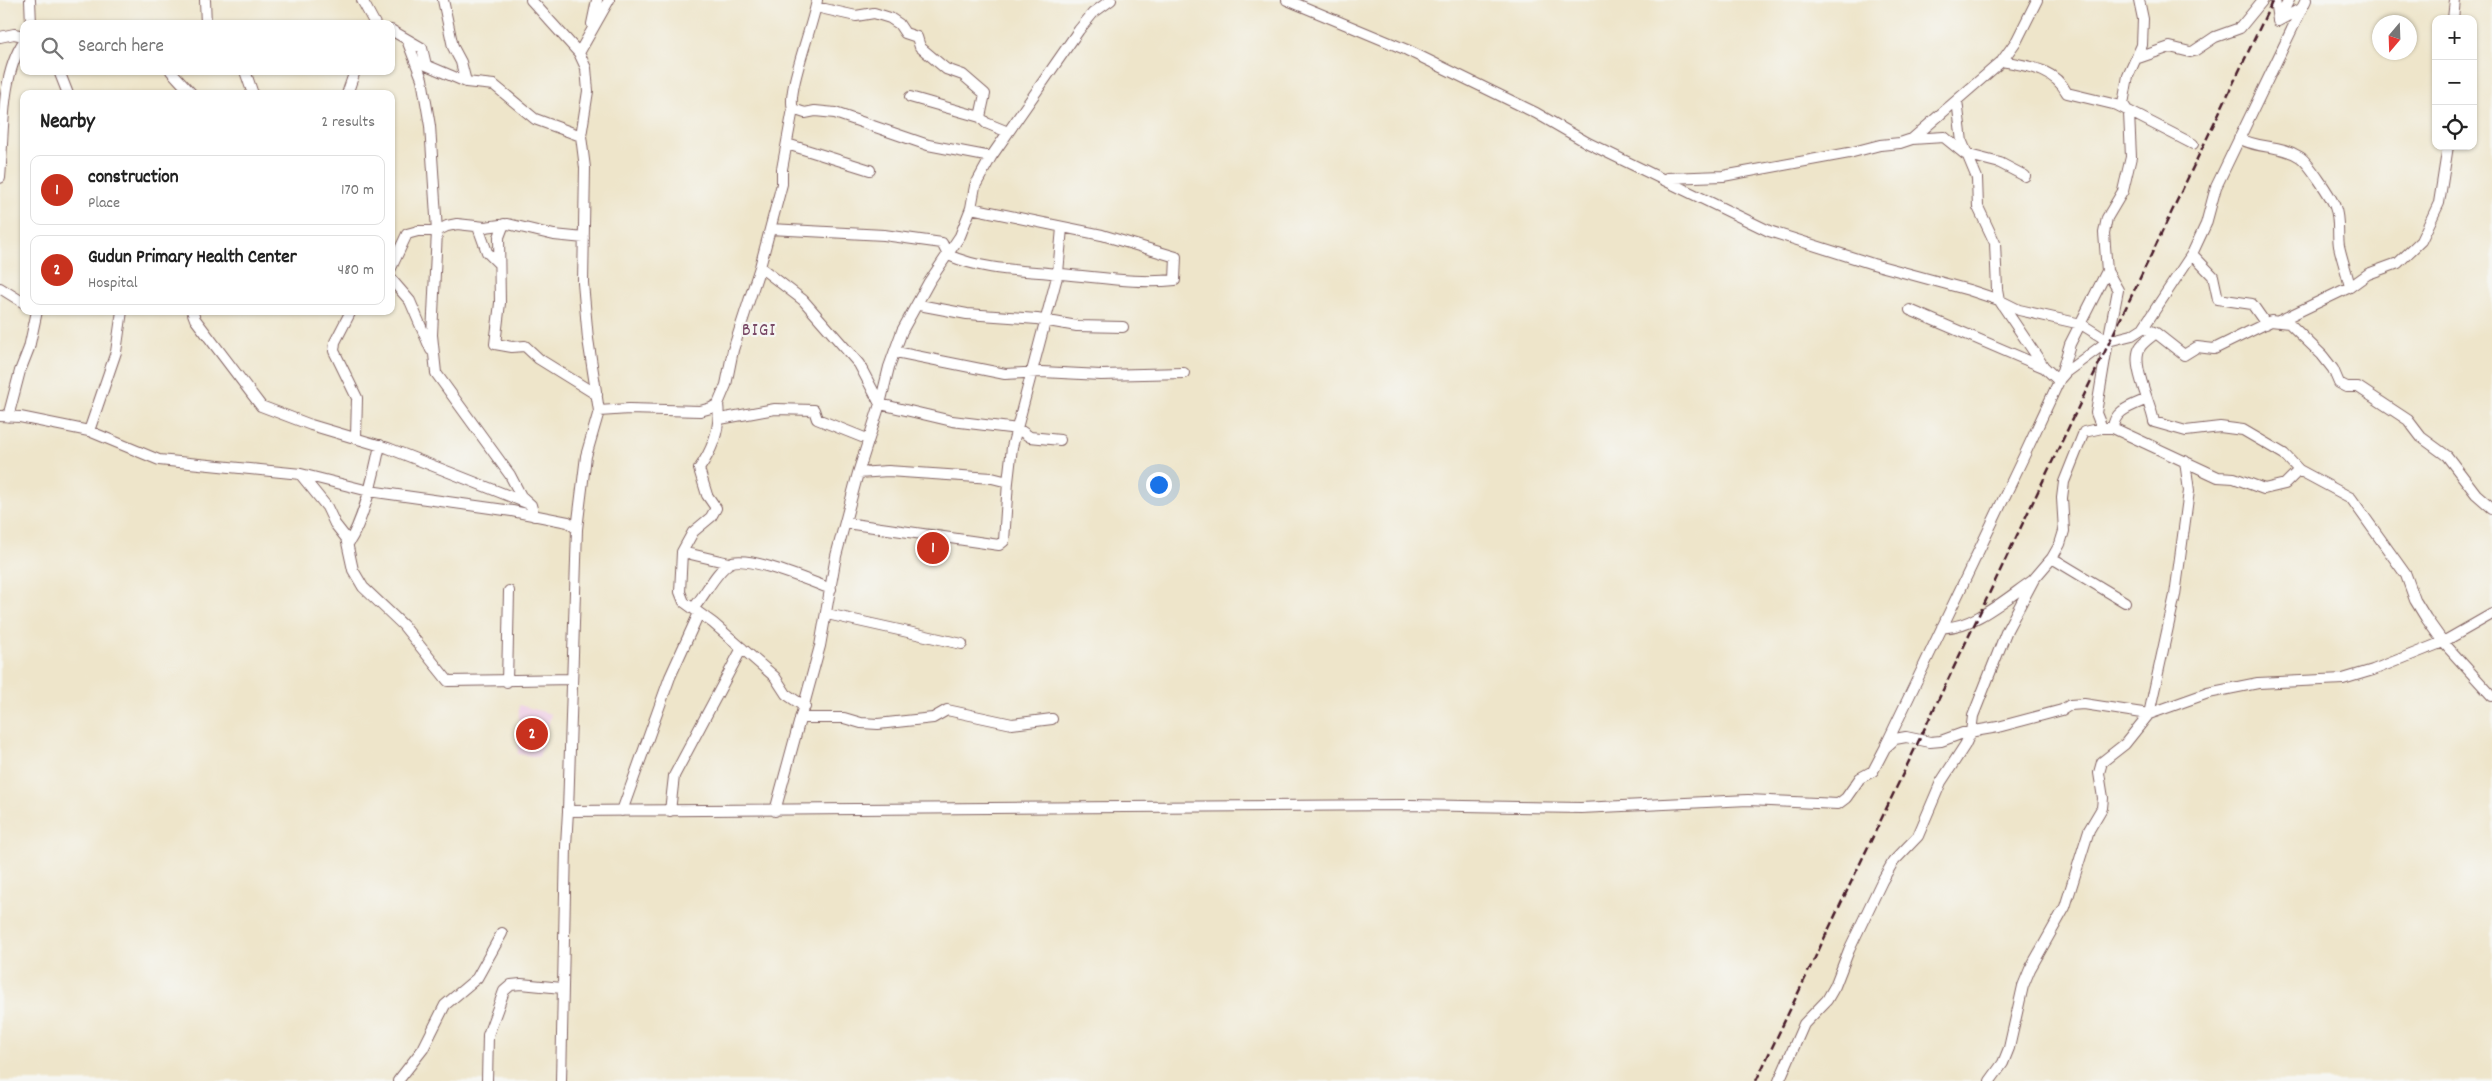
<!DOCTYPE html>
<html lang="en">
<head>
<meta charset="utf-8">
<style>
  :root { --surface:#fff; --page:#f2f2f2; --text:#222; --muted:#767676; --line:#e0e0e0; --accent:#c8321e }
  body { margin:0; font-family:Dekko,sans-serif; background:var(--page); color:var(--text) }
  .controls { position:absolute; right:15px; top:15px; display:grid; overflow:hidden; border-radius:10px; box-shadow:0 1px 4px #0004 }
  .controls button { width:45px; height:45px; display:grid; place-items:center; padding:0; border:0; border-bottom:1px solid var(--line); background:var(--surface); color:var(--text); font:25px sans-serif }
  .compass { position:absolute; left:2372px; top:15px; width:45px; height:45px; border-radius:50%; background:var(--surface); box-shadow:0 1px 4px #0004; rotate:199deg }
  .you { position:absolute; left:1158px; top:484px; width:18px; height:18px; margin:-12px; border:4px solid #fff; border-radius:50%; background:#1a73e8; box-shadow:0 0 0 8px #1a73e833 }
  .badge { display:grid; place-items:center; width:32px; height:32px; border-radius:50%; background:var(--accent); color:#fff; font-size:16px; font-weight:700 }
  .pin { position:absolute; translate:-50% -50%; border:2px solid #fff; box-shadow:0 1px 5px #0006 }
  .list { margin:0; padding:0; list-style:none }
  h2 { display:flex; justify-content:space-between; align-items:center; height:65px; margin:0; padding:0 20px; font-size:21px }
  h2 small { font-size:16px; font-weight:400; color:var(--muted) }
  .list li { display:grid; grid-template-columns:32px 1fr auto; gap:15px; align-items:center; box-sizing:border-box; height:70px; margin:0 10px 10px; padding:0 10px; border:1px solid var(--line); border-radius:10px }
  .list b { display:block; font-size:19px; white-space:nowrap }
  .list p { margin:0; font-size:16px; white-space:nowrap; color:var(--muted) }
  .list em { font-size:16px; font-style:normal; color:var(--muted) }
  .icon { flex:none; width:28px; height:28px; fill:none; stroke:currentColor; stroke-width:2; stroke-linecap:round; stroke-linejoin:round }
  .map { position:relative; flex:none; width:2492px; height:1081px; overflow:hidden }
  .search { position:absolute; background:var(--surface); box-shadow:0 1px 4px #0004; left:20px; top:20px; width:375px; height:55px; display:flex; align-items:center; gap:12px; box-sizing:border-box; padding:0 18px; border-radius:10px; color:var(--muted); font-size:19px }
  .panel { position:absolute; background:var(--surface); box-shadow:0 1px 4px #0004; left:20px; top:90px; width:375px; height:225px; border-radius:10px }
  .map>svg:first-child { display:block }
  .built { fill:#efd0e6 }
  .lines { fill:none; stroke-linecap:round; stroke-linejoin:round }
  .minor-casing { stroke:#836463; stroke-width:12 }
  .minor { stroke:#fff; stroke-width:10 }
  .rail { stroke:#4a1f2b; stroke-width:2.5; stroke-dasharray:8 4; stroke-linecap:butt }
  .labels { text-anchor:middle; stroke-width:4.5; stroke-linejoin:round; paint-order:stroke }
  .quarter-label { font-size:19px; letter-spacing:1px; fill:#794966; stroke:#f6f6f2 }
</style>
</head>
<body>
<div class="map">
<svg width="2492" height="1081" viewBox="0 0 2492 1081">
  <rect width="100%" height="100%" fill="#f6f6f2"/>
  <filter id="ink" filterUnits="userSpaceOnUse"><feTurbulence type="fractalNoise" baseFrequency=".02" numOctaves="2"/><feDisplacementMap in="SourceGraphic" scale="10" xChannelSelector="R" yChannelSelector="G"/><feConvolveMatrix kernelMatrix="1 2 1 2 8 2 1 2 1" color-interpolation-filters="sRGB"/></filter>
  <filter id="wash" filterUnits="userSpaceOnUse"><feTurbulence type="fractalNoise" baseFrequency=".0096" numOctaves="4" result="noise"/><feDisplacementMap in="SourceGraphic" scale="20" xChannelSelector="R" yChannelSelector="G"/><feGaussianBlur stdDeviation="1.12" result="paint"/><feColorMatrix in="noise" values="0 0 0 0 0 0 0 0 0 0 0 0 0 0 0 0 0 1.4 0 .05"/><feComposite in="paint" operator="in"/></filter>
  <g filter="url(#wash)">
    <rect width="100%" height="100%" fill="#eee5ca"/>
    <path class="built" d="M519,705L551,714L539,757L518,754Z"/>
  </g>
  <g filter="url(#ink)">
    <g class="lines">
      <defs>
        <path id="minor" d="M30,0L31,24
          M205,0L206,24
          M362,0L375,24
          M443,0L453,47L461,62L466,82
          M531,0L579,53L586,68L588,91L581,136L585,168L583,283L588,339L599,411L586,456L577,529L568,811
          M1287,0L1407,50L1536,113L1588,143L1769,231L1873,264L1969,290L1999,300L2019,310L2081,324L2108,341
          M2139,0L2143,19L2142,45L2128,76L2123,104L2129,113L2131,157L2123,191L2107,218L2104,233L2107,271L2118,290L2108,341L2132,335L2143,328L2192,254L2206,224L2216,187L2306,0
          M2275,0L2278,20
          M816,7L856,16L874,13L890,18L899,24L905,33L917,37L920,47L946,69L963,75L985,94L980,117L986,123L1008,132
          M2453,19L2455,0
          M2278,21L2302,8
          M2278,21L2289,0
          M592,24L597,0
          M391,30L422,48L426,65L466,82L494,85L535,119L581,136
          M0,37L14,34L24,36
          M407,40L422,79L430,126L437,231L432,335L436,373L510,475L521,496L531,505L534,516
          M579,53L609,0
          M2138,58L2170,47L2190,52L2194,51L2215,37L2240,28L2263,0
          M2002,61C2027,66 2054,68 2067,93L2117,105L2193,144
          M59,71L68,94
          M171,71L192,94
          M245,71L253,94
          M347,94L355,71
          M910,97L980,117
          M1957,100L1962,142L1977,178L1978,207L1995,243L1997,289L1999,300L2044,367L2059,381
          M793,109L805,113L815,111L835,113L928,145L991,157
          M2239,138C2257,149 2280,144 2300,157C2308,162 2332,198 2335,207C2340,219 2337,234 2339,246C2342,260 2347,273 2350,287
          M1912,139L1944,137L1965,154L2000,163L2025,176
          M787,144L870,170
          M0,178C4,134 0,76 24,41
          M1667,178L1723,176L1849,153L1880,145L1900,143L1912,139L2002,61L2017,40L2037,0
          M504,224L499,237L500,303L495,344L512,347L525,346L539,359L597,395
          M478,227L487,252L499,264
          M770,229L884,235L942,243L948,255C985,271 1021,270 1061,274C1099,277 1137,284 1175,280L1176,257L1102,235L971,208
          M2192,254L2213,276L2218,299L2252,304L2266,324
          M760,267L803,300L859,364L880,404L952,421L1018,429L1030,437L1060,440
          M391,268L407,234L418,231H437L447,226L457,224L485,227L508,224L554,235L584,238
          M391,279L410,301L431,350
          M0,288L24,303
          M919,305L967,314L1037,319L1077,326L1123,327
          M1910,310L2043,367
          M192,311L195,319L261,406L311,425L388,448L527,503
          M351,311L335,342L334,351L357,398L356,437
          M2279,321L2350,287L2368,274L2398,263L2421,241L2439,203L2448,146
          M2149,330L2156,333L2184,355L2197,347L2214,349L2271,321L2289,323L2322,355L2333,369L2339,383L2347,387H2358L2408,420L2421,437L2447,456L2476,494L2492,508
          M2156,333C2151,337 2145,341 2141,346C2129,362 2151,403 2154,422L2186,431L2220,427L2243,430L2284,454L2299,470L2351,498L2406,575L2415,600L2426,618L2443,642L2492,696
          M896,352L1005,374L1042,372L1101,375L1184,373
          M2059,380L2066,372L2108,341L2096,413L2102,428
          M718,404C721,428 713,449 699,469L707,495L716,508L711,517L693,532L682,552L680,592L684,602L713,623L775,677L786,694L805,707
          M599,411L629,409L700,411L711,408L718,404L726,385L733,350L760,267L782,184V169L793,109C786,92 814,23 817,0
          M0,416L20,417L89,431L159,460L301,474L369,491L512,511L568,522L577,529
          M8,417L20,371L29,348L37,311
          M720,419L775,409L814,410L817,419L867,439
          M2113,428C2114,410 2132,406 2147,399
          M89,431L116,352L122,311
          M301,475L327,507L335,524L346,538L353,570L363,587L403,625L448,681L572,679
          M1008,482L1012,447L1058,273L1062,228
          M846,523L999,545L1004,541L1008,482L992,478L888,471L858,473
          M348,544C364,520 374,474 380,445
          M682,552L729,563
          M2052,558L2125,602
          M695,610L696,605C706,593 717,570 730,563C747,554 812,582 831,589
          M827,614L962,644
          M1942,627C1971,630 2008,597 2032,581
          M507,682L509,591
          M800,718H844L861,723L878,724L933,718L947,710L1012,724L1052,719
          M1886,745L2024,456L2059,381L2070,344L2107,271
          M622,811L670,677L699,613
          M670,811L674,776L742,648
          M775,811L820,646L836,556L858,473L880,404L889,367L902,331L929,282L960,236L971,208L975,186L991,157L1079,30L1093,13L1111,0
          M398,1081L423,1049L445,1005L477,978L502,933
          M487,1081L488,1035L504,991L511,985L521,984L562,988
          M561,1081L566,846L568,811L1410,805L1581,808L1748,800L1838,804L1846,798L1860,778L1873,771L1885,748L1895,739L1906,737L1930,742L1941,741L1963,733L1998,727L2062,710L2070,705L2084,704L2149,714L2208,693L2258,683L2343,679L2373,670L2443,642L2492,614
          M1779,1081L1804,1024L1827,1000L1835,986L1849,950L1882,881L1893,862L1918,836L1941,782L1965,745L1971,732L1973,716L2007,630L2034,579L2052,558L2060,544L2064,531L2062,498L2064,482L2084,432L2102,428H2113L2218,477L2234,478L2264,489L2285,484L2299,470
          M1990,1081L2003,1063L2009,1048L2023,986L2030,969L2065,907L2089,830L2102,808L2103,798L2099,773L2102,762L2125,744L2149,714L2175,595L2189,491L2185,461"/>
      </defs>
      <use href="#minor" class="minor-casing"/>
      <use href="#minor" class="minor"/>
      <path class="rail" d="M1756,1081L2273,0"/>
    </g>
  </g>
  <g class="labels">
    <g class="quarter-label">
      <text x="759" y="335">BIGI</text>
    </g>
  </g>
</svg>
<div class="controls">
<button>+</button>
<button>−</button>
<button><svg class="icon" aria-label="locate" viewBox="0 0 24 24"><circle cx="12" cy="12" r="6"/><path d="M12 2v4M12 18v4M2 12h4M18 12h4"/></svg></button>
</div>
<svg class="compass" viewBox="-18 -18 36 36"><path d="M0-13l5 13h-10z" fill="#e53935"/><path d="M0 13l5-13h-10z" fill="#767676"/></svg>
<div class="you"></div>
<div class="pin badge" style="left:933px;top:548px">1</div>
<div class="pin badge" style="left:532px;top:734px">2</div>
<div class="search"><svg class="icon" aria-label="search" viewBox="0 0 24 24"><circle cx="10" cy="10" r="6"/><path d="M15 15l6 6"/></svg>Search here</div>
<section class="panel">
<h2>Nearby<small>2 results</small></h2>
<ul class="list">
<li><span class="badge">1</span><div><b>construction</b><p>Place</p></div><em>170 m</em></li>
<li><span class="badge">2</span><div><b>Gudun Primary Health Center</b><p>Hospital</p></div><em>480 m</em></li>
</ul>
</section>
</div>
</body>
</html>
